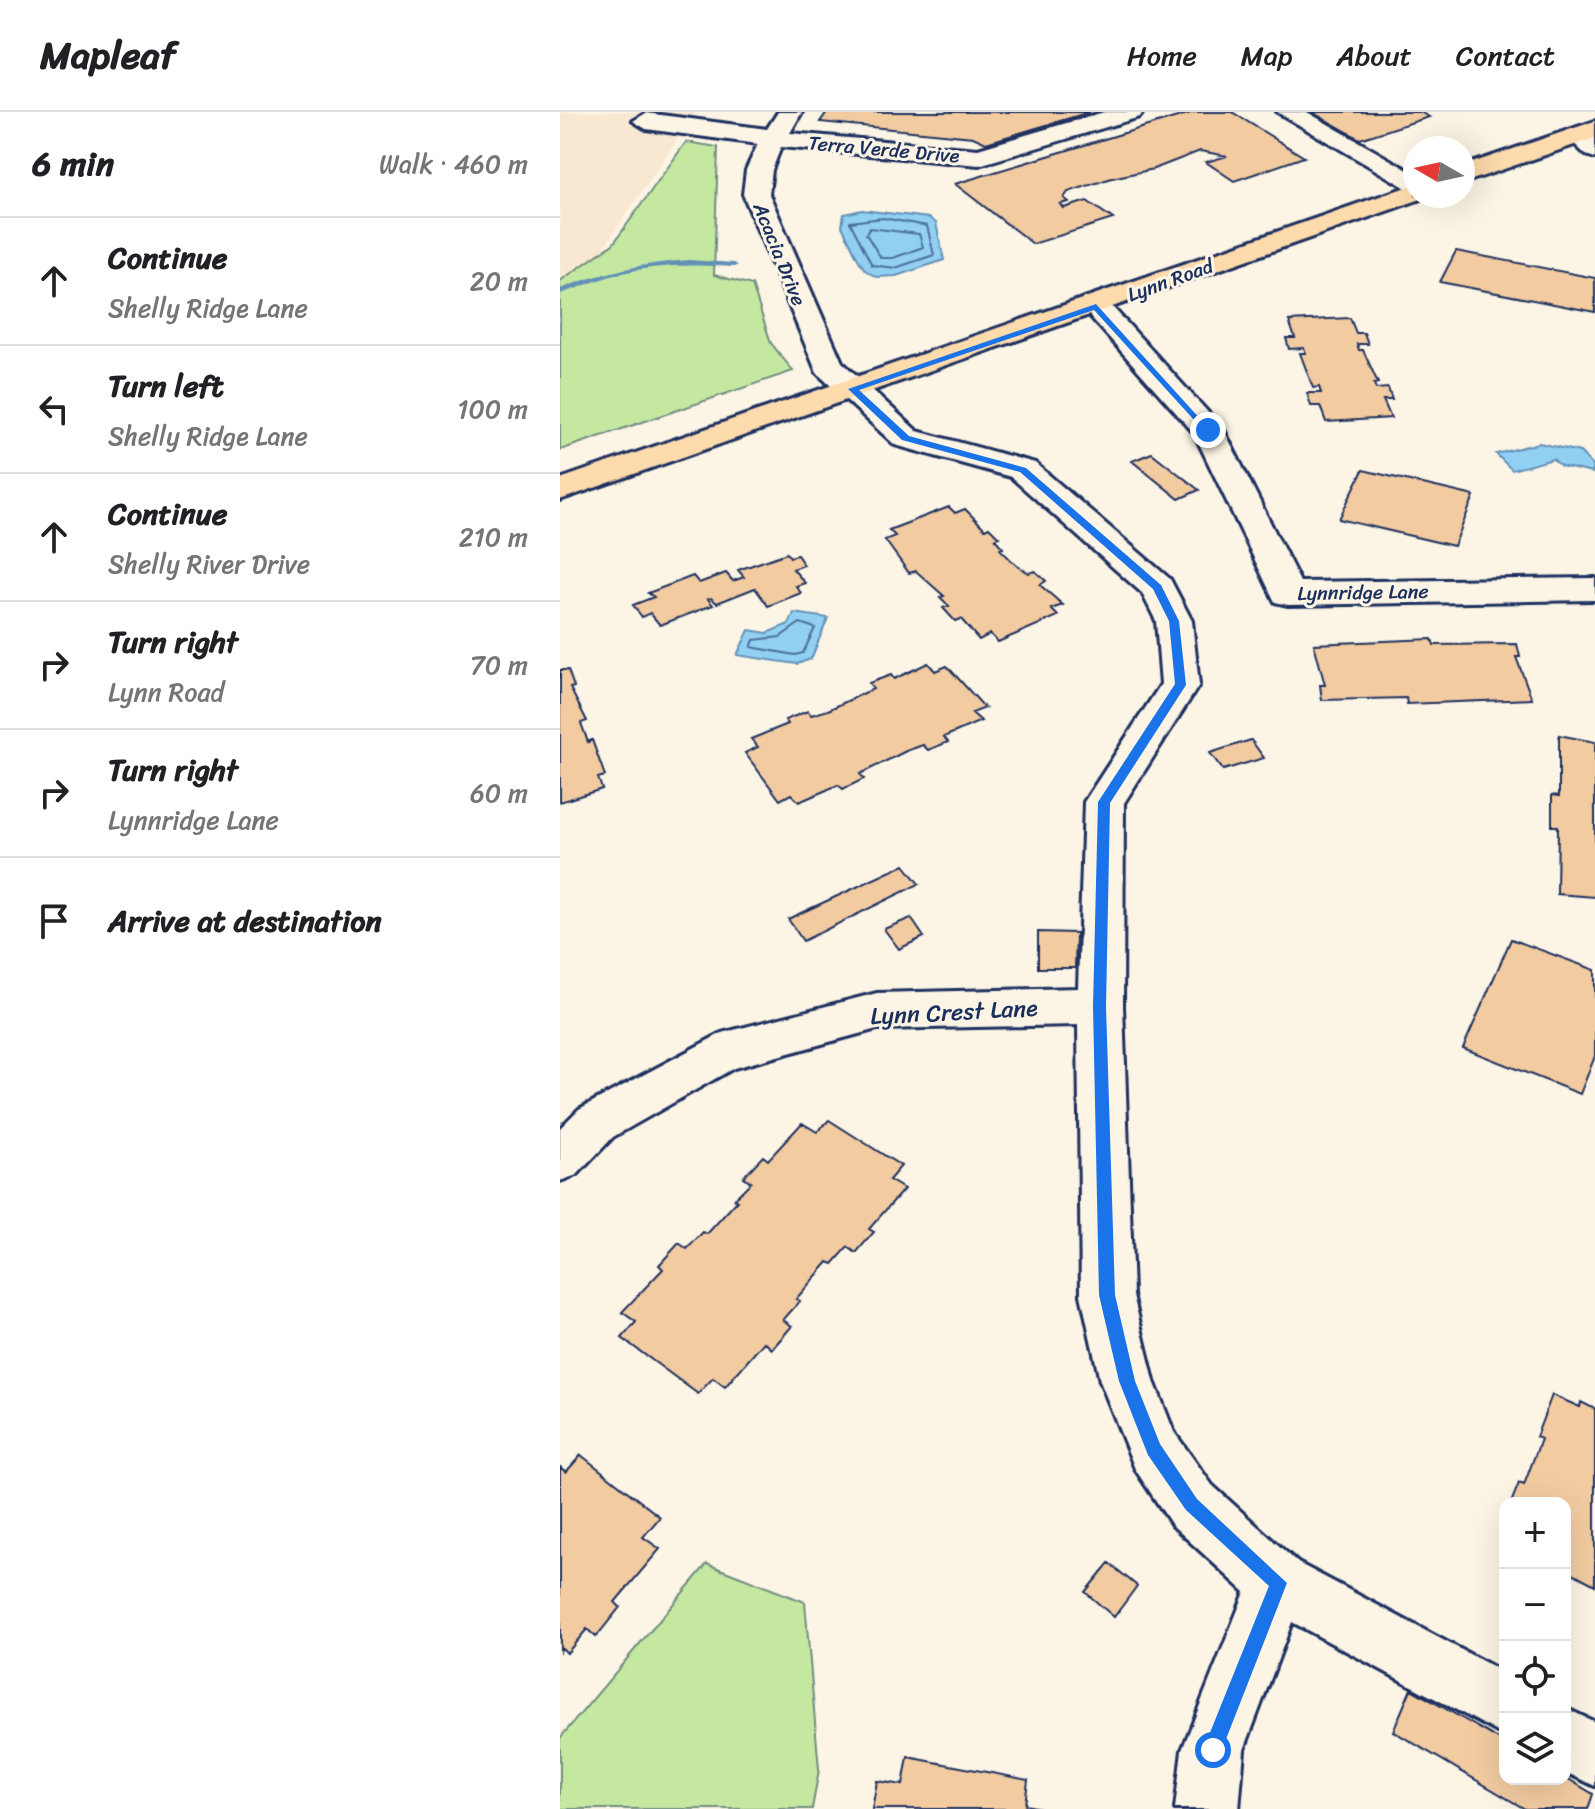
<!DOCTYPE html>
<html lang="en">
<head>
<meta charset="utf-8">
<style>
  :root { --surface:#fff; --page:#f6f6f6; --text:#202124; --muted:#757577; --line:#e0e0e0 }
  body { margin:0; font-family:Sriracha,sans-serif; background:var(--page); color:var(--text) }
  .controls { position:absolute; right:24px; bottom:24px; display:grid; overflow:hidden; border-radius:16px; box-shadow:0 8px 32px #0002 }
  .controls button { width:72px; height:72px; display:grid; place-items:center; padding:0; border:0; border-bottom:2px solid var(--line); background:var(--surface); color:var(--text); font:40px sans-serif }
  .compass { position:absolute; left:843px; top:24px; width:72px; height:72px; border-radius:50%; background:var(--surface); box-shadow:0 8px 32px #0002; rotate:279deg }
  .stop { position:absolute; width:24px; height:24px; margin:-18px; border:6px solid #1a73e8; border-radius:50%; background:#fff }
  .stop.end { background:#1a73e8; border-color:#fff; box-shadow:0 2px 8px #0008 }
  .list { margin:0; padding:0; list-style:none }
  h2 { display:flex; justify-content:space-between; align-items:center; height:104px; margin:0; padding:0 32px; font-size:34px }
  h2 small { font-size:26px; font-weight:400; color:var(--muted) }
  .list li { display:grid; grid-template-columns:52px 1fr auto; gap:24px; align-items:center; box-sizing:border-box; height:128px; padding:0 32px; border-top:2px solid var(--line) }
  .list b { display:block; font-size:30px; white-space:nowrap }
  .list p { margin:0; font-size:26px; white-space:nowrap; color:var(--muted) }
  .list em { font-size:26px; font-style:normal; color:var(--muted) }
  .icon { flex:none; width:44px; height:44px; fill:none; stroke:currentColor; stroke-width:2; stroke-linecap:round; stroke-linejoin:round }
  .map { position:relative; flex:none; width:1035px; height:1697px; overflow:hidden }
  header { display:flex; align-items:center; gap:48px; box-sizing:border-box; height:112px; padding:0 40px; background:var(--surface); border-bottom:2px solid var(--line) }
  header strong { font-size:38px }
  nav { display:flex; gap:44px; margin-inline-start:auto; font-size:28px }
  main { display:flex }
  aside { flex:1; background:var(--surface) }
  .map>svg:first-child { display:block }
  .built { fill:#f9e8d1 }
  .green { fill:#c5e8a1; stroke:#708c80; stroke-width:2 }
  .water { fill:#92d0f3; stroke:#6290b7; stroke-width:2 }
  .lines { fill:none; stroke-linecap:round; stroke-linejoin:round }
  .shore { stroke:#4b6f9a; stroke-width:2 }
  .stream { fill:#6290b7; fill-rule:evenodd }
  .building { fill:#f2cba1; stroke:#1b2f5e; stroke-width:2 }
  .minor-casing { stroke:#1b2f5e; stroke-width:6 }
  .major-casing { stroke:#1b2f5e; stroke-width:6 }
  .minor { fill:#fcf5e5; fill-rule:evenodd }
  .major { fill:#fedbac; fill-rule:evenodd }
  .route { fill:#1a73e8 }
  .labels { text-anchor:middle; stroke-width:6; stroke-linejoin:round; paint-order:stroke }
  .far-street-label { font-size:20px; fill:#1b2f5e; stroke:#fcf5e5 }
  .street-label { font-size:24px; fill:#1b2f5e; stroke:#fcf5e5 }
</style>
</head>
<body>
<header>
<strong>Mapleaf</strong>
<nav><a>Home</a><a>Map</a><a>About</a><a>Contact</a></nav>
</header>
<main>
<aside>
<h2>6 min<small>Walk · 460 m</small></h2>
<ul class="list">
<li><svg class="icon" aria-label="ahead" viewBox="0 0 24 24"><path d="M12 20V5M6 11l6-6 6 6"/></svg><div><b>Continue</b><p>Shelly Ridge Lane</p></div><em>20 m</em></li>
<li><svg class="icon" aria-label="left" viewBox="0 0 24 24"><path d="M17 20v-9H6M10 6l-5 5 5 5"/></svg><div><b>Turn left</b><p>Shelly Ridge Lane</p></div><em>100 m</em></li>
<li><svg class="icon" aria-label="ahead" viewBox="0 0 24 24"><path d="M12 20V5M6 11l6-6 6 6"/></svg><div><b>Continue</b><p>Shelly River Drive</p></div><em>210 m</em></li>
<li><svg class="icon" aria-label="right" viewBox="0 0 24 24"><path d="M7 20v-9h11M14 6l5 5-5 5"/></svg><div><b>Turn right</b><p>Lynn Road</p></div><em>70 m</em></li>
<li><svg class="icon" aria-label="right" viewBox="0 0 24 24"><path d="M7 20v-9h11M14 6l5 5-5 5"/></svg><div><b>Turn right</b><p>Lynnridge Lane</p></div><em>60 m</em></li>
<li><svg class="icon" aria-label="arrive" viewBox="0 0 24 24"><path d="M6 21V4h12l-3 4 3 4H6"/></svg><div><b>Arrive at destination</b></div></li>
</ul>
</aside>
<div class="map">
<svg width="1035" height="1697" viewBox="0 0 1035 1697">
  <rect width="100%" height="100%" fill="#fcf5e5"/>
  <filter id="ink" filterUnits="userSpaceOnUse"><feTurbulence type="fractalNoise" baseFrequency=".0125" numOctaves="2"/><feDisplacementMap in="SourceGraphic" scale="16" xChannelSelector="R" yChannelSelector="G"/><feConvolveMatrix kernelMatrix="1 2 1 2 8 2 1 2 1" color-interpolation-filters="sRGB"/></filter>
  <g filter="url(#ink)">
    <path class="built" d="M0,0H136L19,172L0,180Z"/>
    <path class="green" d="M126,30L158,35L154,163L192,173L211,231L233,259L0,338V169L53,132Z
      M147,1452L245,1490L259,1658L252,1697H0V1626Z"/>
    <path class="water" d="M302,98L369,106L376,111L384,148L336,164L316,165L305,158L298,147L282,114L284,102Z
      M979,331L1020,340L1034,355L1032,361L1001,354L993,347L952,358L936,342Z
      M234,501L268,506L251,547L237,552L177,543L189,518L207,521L229,512Z"/>
    <g class="lines">
      <path class="shore" d="M323,106L367,114L374,143L335,156L312,153L290,110Z
        M310,116L359,122L363,135L333,146H321L306,122Z
        M240,511L255,516L243,541L235,543L191,535L194,528L220,525Z"/>
      <path class="stream" d="M129,148L174,151L178,153L174,155C131,152 89,153 48,165C32,170 16,177 0,182V177C42,160 84,151 129,148Z"/>
    </g>
    <path class="building" d="M267,0H530L426,31L413,25L260,10Z
      M634,0H672L744,45L674,69L646,50L667,44L640,39L594,57L552,66L508,80L504,86L509,90L500,92L504,96L527,89L553,107L473,132L395,72Z
      M752,0H860L869,5L800,27Z
      M896,139L1035,166V200L880,170Z
      M790,206L796,221H804L808,232H797L799,238H803L818,271L814,272L816,277L828,276L832,288H823L831,306L766,310L760,294H751L747,281H761L759,275L753,276L740,241H746L744,236L729,237L726,226H735L729,209Z
      M592,341L639,378L619,387L572,349Z
      M803,358L914,384L894,434L779,407Z
      M389,395L395,401L405,397L425,417L429,415L439,425L435,427L443,436L440,437L456,453L469,461L475,459L486,469L480,473L503,493L491,497L498,504L438,530L430,522L419,528L401,507L395,509L383,496L389,494L380,485L384,484L356,459L349,461L325,428L335,424L329,418Z
      M227,441L230,445L237,443L244,453L233,457L245,471L236,474L241,481L208,494L195,476L157,491L151,486L148,487L153,493L100,513L90,501L82,505L73,493L94,485L88,481L133,464L139,471L166,461L173,469L184,465L178,458Z
      M872,527L874,533L957,532L960,545H956L972,587L847,592L846,586L762,588L760,573H765L754,532Z
      M368,551L375,559L387,554L425,596L412,601L421,609L384,625L388,630L368,638L363,633L346,639L300,662L304,667L283,677L278,673L239,690L231,682L220,688L185,641L198,635L191,627L228,612L225,608L248,599L251,603L268,598L313,577L309,571L331,563L334,567Z
      M0,558H8L14,575L10,576L27,609L21,611L28,630L32,628L45,664L38,666L42,677L0,690Z
      M999,623L1035,630V785L997,782L998,714H992V683L999,684Z
      M691,628L704,646L663,658L650,641Z
      M344,753L359,772L243,829L228,807Z
      M351,806L364,825L339,837L324,817Z
      M478,820L516,821L515,856H478Z
      M951,827L1035,858V944L1020,982L903,936Z
      M269,1008L341,1054L329,1068L344,1077L309,1117L314,1120L296,1141L288,1135L273,1152L268,1150L236,1187L240,1189L223,1208L232,1214L212,1237L204,1230L165,1275L153,1266L138,1282L62,1226L76,1210L62,1200L103,1157L99,1153L119,1131L127,1137L143,1120L147,1122L177,1089L174,1087L191,1070L183,1065L203,1044L208,1048L242,1011L257,1020Z
      M992,1283L1020,1295L1021,1290L1035,1297V1473L1005,1457V1391H951L959,1371L964,1373L981,1327L976,1325Z
      M21,1343L100,1405L83,1425L100,1437L55,1490L60,1495L36,1525L27,1517L7,1541L2,1536L0,1539V1355L6,1360Z
      M549,1451L577,1474L554,1505L525,1480Z
      M851,1577L945,1631V1667L1005,1665L1033,1682L1028,1697H965L833,1619Z
      M348,1645L468,1668L465,1693L486,1697H312L317,1669L343,1673Z"/>
    <g class="lines">
      <defs>
        <path id="minor" d="M218,0H242L230,21L418,37L544,0H583L580,5L419,53L221,35L212,58L209,82L282,250L357,319L475,351L610,467L632,509L639,573L564,691L563,894L573,1183L594,1269L614,1320L652,1373L738,1451L945,1561V1624L732,1510L684,1638L679,1697H615L622,1638L685,1480L612,1413L575,1357L540,1269L521,1183L518,913L317,917L174,956L53,1025L17,1063L0,1069V1016L19,997L162,921L317,881L518,876L524,690L601,572L596,509L582,481L451,365L335,333L257,261L183,82L186,58L198,32L86,17L73,9L86,1L207,17Z
          M717,0H747L855,62V81Z
          M1018,15L1035,25V46L1026,43L1005,23Z
          M536,185L546,188L664,318L740,470L1035,466V488L728,493L715,490L634,321L521,194L526,188Z
          M1005,1596L1035,1610V1674L1005,1660Z"/>
        <path id="major" d="M1035,9V26L903,71V54Z
          M855,72V84L864,86L0,388V367Z"/>
      </defs>
      <use href="#minor" class="minor-casing"/>
      <use href="#major" class="major-casing"/>
      <use href="#minor" class="minor"/>
      <use href="#major" class="major"/>
    </g>
  </g>
  <path class="route" d="M536,192L652,320H645L534,198L299,278L349,324L466,356L601,473L619,509L626,573L550,691L546,894L555,1183L575,1269L600,1332L637,1387L727,1471L659,1645L653,1647L643,1638L709,1474L626,1398L588,1343L559,1269L539,1183L533,894L538,690L615,572L609,509L593,477L460,360L342,328L288,277Z"/>
  <g class="labels">
    <g class="far-street-label">
      <text transform="translate(324 37) rotate(5)" y="7">Terra Verde Drive</text>
      <text transform="translate(220 142) rotate(68)" y="7">Acacia Drive</text>
      <text transform="translate(610 168) rotate(-20)" y="7">Lynn Road</text>
      <text transform="translate(803 480) rotate(-1)" y="7">Lynnridge Lane</text>
    </g>
    <g class="street-label">
      <text transform="translate(394 900) rotate(-3)" y="8">Lynn Crest Lane</text>
    </g>
  </g>
</svg>
<div class="controls">
<button>+</button>
<button>−</button>
<button><svg class="icon" aria-label="locate" viewBox="0 0 24 24"><circle cx="12" cy="12" r="6"/><path d="M12 2v4M12 18v4M2 12h4M18 12h4"/></svg></button>
<button><svg class="icon" aria-label="layers" viewBox="0 0 24 24"><path d="M12 4l9 5-9 5-9-5zM3 14l9 5 9-5"/></svg></button>
</div>
<svg class="compass" viewBox="-18 -18 36 36"><path d="M0-13l5 13h-10z" fill="#e53935"/><path d="M0 13l5-13h-10z" fill="#757577"/></svg>
<div class="stop" style="left:653px;top:1638px"></div>
<div class="stop end" style="left:648px;top:318px"></div>
</div>
</main>
</body>
</html>
